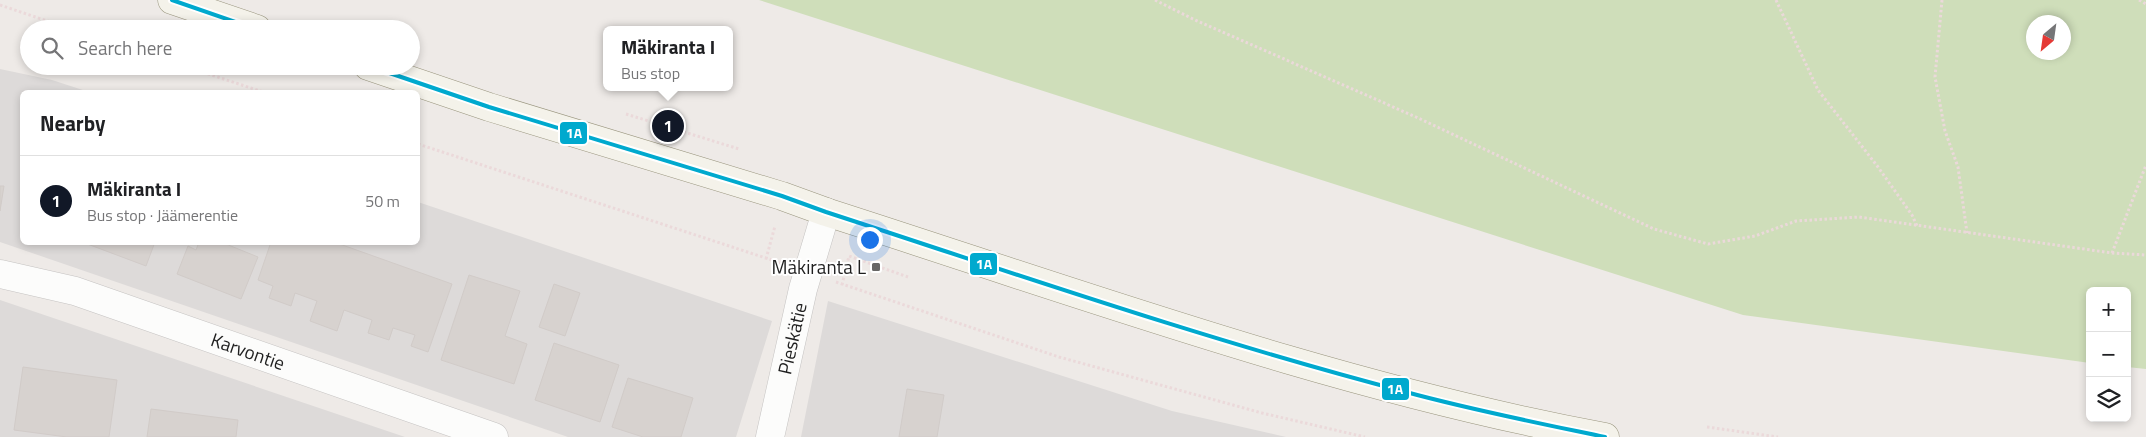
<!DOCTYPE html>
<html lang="en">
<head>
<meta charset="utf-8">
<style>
  :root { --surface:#fff; --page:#f6f6f6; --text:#202124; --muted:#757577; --line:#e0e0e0; --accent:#111827 }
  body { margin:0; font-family:"Titillium Web",sans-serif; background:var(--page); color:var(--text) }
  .controls { position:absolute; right:15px; bottom:15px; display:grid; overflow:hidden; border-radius:8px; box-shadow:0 2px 8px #0003 }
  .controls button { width:45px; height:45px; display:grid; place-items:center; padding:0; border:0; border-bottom:1px solid var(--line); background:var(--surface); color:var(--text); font:25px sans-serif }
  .compass { position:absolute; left:2026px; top:15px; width:45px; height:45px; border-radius:50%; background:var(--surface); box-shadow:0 2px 8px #0003; rotate:209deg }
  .you { position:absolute; left:869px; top:239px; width:18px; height:18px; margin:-12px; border:4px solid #fff; border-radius:50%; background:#1a73e8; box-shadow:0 0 0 8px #1a73e833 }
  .badge { display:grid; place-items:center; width:32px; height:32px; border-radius:50%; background:var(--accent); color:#fff; font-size:16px; font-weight:700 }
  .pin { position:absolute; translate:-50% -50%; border:2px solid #fff; box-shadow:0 1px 5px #0006 }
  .popup { position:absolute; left:603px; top:26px; width:130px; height:65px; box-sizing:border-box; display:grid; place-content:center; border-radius:8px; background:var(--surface); filter:drop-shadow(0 1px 4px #0005); font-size:16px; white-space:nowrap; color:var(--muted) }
  .popup b { font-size:19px; color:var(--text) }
  .popup::after { content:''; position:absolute; left:50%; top:100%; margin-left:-10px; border:10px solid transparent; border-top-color:var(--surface) }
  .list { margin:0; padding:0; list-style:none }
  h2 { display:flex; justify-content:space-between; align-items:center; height:65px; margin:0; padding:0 20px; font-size:21px }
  h2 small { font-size:16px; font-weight:400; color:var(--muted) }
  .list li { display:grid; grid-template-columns:32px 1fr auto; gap:15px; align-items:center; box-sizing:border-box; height:90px; padding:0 20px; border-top:1px solid var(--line) }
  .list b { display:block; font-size:19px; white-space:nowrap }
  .list p { margin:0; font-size:16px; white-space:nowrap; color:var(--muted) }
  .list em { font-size:16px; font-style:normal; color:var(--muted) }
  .icon { flex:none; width:28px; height:28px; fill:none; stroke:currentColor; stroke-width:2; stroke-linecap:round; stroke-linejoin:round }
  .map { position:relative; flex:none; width:2146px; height:437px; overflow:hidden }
  .search { position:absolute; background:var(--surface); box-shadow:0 2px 8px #0003; left:20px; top:20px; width:400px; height:55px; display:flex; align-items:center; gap:12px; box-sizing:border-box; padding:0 18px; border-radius:28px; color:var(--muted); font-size:19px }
  .panel { position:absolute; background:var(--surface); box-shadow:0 2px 8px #0003; left:20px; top:90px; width:400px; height:155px; border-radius:8px }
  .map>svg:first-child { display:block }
  .residential { fill:#dddad9 }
  .forest { fill:#cfdeba; fill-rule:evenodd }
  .building { fill:#d7d2cf; stroke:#d1cbc8 }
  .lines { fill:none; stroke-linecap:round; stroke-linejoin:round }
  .street-casing { stroke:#c5c3c2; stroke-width:29 }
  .secondary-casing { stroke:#99957e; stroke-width:29 }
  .path { stroke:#ebd9da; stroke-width:3; stroke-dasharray:2.5 2.5; stroke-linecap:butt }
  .street { stroke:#fcfcfb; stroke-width:28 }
  .secondary { stroke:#f4f2ea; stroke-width:28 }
  .bus-1-casing { stroke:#fff; stroke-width:8 }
  .bus-1 { stroke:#00a9ce; stroke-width:4 }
  .poi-dot { fill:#676665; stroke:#fff; stroke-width:2 }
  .labels { text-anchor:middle; stroke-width:4; stroke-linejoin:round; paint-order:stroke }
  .poi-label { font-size:19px; fill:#1f1f1f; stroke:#fff; text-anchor:end }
  .street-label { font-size:19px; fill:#1f1f1f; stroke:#fff }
  .line-badge { stroke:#fff; stroke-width:2 }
  .badge-label { font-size:14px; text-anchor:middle; font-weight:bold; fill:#fff }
</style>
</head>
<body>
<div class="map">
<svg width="2146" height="437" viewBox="0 0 2146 437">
  <rect width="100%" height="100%" fill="#eeeae7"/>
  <path class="residential" d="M0,69L52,80L89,92H22V242H418V202L772,321L736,437H568L0,242Z
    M0,300L405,437H0Z
    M828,301L1172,411L1286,437H801Z"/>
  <path class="forest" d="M759,0H2146V369L2127,367V291H2090V363L1743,315ZM2034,22H2064V52H2034Z"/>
  <path class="building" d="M0,186H4L0,211Z
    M82,242H155L146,266Z
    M199,242H221L258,257L241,299L177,274L188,246L196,250Z
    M271,242H334L452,284L428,352L411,346L415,335L393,328L389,340L368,333L372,320L344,310L337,331L310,321L317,301L295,293L291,306L269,298L273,286L258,280Z
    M469,275L520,291L505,336L527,344L514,384L441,360Z
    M554,284L580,293L565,336L539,327Z
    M554,343L619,365L600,422L535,400Z
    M23,367L117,380L109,437H67L14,430Z
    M628,378L693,398L681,437H643L612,427Z
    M907,389L944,395L937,437H899Z
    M151,409L238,420L236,437H147Z"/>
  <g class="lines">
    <defs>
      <g id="street">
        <path id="s1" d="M0,274L75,291L494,437"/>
        <path id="s2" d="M770,437L803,289L826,212"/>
      </g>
      <path id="secondary" d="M172,0L257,29
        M368,66L489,107L782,196L826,212C1082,294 1340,388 1605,437"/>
    </defs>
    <use href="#street" class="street-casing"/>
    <use href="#secondary" class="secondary-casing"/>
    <path class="path" d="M1155,0L1193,19L1416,117L1654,229L1708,244L1755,236L1796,221L1859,217L2112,253L2146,255
      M1776,0L1818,90L1878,167L1912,215L1917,226
      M1942,0L1935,77L1945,131L1958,167L1967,233
      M2139,0L2146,4
      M0,5L71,29
      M184,66L263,92
      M626,114L739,149
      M418,144L781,263
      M2112,253L2146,165
      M766,259L775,226
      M836,282L1059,357L1262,413L1365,437
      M842,285L849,256L908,277
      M1707,427L1778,437"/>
    <use href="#street" class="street"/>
    <use href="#secondary" class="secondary"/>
    <defs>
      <path id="bus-1" d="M172,0L256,29
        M369,66L489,107L782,196L826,212C1019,275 1210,341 1406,392C1472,410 1538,423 1605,437"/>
    </defs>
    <use href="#bus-1" class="bus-1-casing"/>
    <use href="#bus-1" class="bus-1"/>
  </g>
  <rect class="poi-dot" x="871" y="262" width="10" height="10" rx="2.5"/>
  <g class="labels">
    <g class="poi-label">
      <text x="866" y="274">Mäkiranta L</text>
    </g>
    <g class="street-label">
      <text dy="7" stroke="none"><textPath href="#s2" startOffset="101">Pieskätie</textPath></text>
      <text dy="7" stroke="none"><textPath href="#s1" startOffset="260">Karvontie</textPath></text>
    </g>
  </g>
  <g class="line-badge">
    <rect x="559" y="121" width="29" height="24" rx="5" fill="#00a9ce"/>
    <rect x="969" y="252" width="29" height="24" rx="5" fill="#00a9ce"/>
    <rect x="1381" y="377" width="29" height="24" rx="5" fill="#00a9ce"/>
  </g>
  <g class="badge-label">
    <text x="574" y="138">1A</text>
    <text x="984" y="269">1A</text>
    <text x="1395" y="394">1A</text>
  </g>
</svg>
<div class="controls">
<button>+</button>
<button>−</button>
<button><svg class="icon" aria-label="layers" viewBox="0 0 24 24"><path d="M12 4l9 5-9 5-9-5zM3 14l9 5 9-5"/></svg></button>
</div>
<svg class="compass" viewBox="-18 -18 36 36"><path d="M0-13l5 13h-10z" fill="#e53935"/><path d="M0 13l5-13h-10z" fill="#757577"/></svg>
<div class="you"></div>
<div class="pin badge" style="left:668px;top:126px">1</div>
<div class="popup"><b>Mäkiranta I</b>Bus stop</div>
<div class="search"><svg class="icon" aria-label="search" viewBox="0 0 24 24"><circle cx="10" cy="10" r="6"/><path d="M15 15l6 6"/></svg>Search here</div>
<section class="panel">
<h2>Nearby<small></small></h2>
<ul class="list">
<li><span class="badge">1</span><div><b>Mäkiranta I</b><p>Bus stop · Jäämerentie</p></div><em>50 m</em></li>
</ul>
</section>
</div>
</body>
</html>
